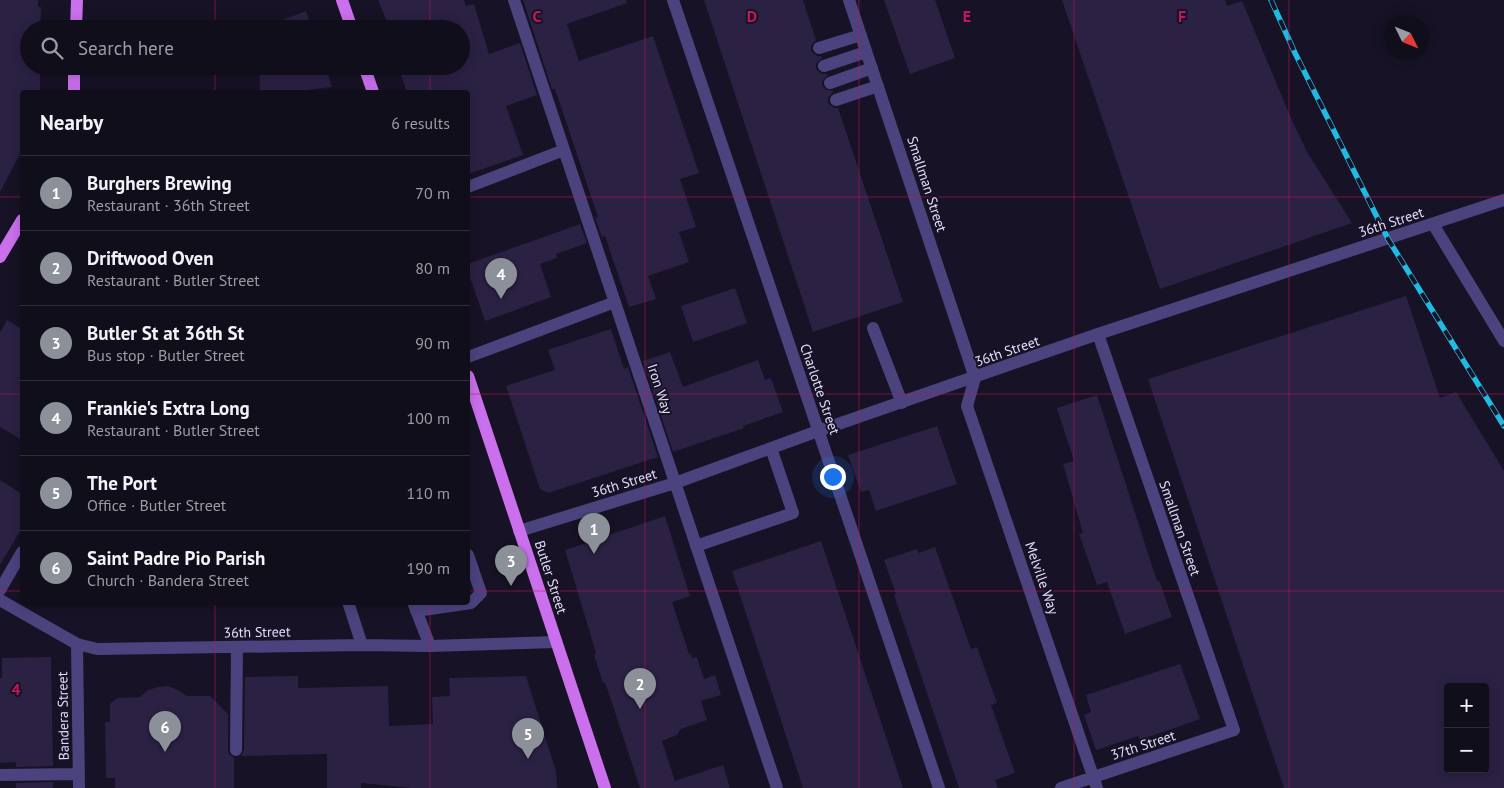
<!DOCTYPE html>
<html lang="en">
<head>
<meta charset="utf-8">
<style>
  :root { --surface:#110e1c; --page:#1a1725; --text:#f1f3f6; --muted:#9c9ca3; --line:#302e3b; --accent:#8c9099 }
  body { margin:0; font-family:"PT Sans",sans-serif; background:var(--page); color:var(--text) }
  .controls { position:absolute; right:15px; bottom:15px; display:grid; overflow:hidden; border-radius:5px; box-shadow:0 2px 12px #0003 }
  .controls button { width:45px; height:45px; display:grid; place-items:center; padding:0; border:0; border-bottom:1px solid var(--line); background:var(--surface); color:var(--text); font:25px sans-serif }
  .compass { position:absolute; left:1384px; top:15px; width:45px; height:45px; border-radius:50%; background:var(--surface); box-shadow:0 2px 12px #0003; rotate:133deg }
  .you { position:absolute; left:832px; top:476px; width:18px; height:18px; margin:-12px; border:4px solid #fff; border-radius:50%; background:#1a73e8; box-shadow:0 0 0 8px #1a73e833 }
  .badge { display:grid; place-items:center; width:32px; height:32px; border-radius:50%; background:var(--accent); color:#fff; font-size:16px; font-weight:700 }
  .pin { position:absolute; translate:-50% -41px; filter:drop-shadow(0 1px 2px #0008) }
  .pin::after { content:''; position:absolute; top:26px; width:18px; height:15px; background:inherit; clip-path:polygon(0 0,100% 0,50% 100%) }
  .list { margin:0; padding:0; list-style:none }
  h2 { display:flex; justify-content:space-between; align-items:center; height:65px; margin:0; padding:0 20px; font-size:21px }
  h2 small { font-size:16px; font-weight:400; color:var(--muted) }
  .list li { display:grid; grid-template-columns:32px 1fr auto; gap:15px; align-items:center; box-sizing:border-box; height:75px; padding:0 20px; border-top:1px solid var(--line) }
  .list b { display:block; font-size:19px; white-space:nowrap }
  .list p { margin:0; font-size:16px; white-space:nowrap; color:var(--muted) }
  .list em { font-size:16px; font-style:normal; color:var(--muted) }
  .icon { flex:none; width:28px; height:28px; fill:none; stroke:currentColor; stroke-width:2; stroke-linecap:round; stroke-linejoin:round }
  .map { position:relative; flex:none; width:1504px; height:788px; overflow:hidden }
  .search { position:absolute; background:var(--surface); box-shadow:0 2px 12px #0003; left:20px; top:20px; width:450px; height:55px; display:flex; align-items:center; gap:12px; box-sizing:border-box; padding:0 18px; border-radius:28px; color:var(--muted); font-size:19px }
  .panel { position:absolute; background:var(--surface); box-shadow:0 2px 12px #0003; left:20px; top:90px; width:450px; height:515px; border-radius:5px }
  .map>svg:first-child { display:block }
  .building { fill:#2b2143; fill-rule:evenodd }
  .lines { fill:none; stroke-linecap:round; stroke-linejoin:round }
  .minor { stroke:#4b437e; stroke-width:12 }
  .major { stroke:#ca70ec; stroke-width:12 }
  .rail-casing { stroke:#1fbbe2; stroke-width:5.5 }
  .rail { stroke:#171225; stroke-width:4; stroke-dasharray:11; stroke-linecap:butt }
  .grid { fill:none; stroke:#c2185b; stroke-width:1; stroke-opacity:0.55 }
  .labels { text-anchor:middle; stroke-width:4; stroke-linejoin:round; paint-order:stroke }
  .street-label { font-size:14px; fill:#e2dbfa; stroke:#171225 }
  .grid-label { font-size:16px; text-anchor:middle; font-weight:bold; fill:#c2185b; stroke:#171225; stroke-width:4; stroke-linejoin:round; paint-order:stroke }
</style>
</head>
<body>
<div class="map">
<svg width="1504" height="788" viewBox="0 0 1504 788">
  <rect width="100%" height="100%" fill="#171225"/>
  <path class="building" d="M0,0H38V7H41L40,29H29V66H40V92H22V150L0,192Z
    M378,0H464L466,6L474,4L489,54L520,43L537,95L506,106L523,155L468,174V92H407L398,66H461V29H390Z
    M523,0H626L627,3L567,24L579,61L653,36L699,173L680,179L696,227L679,232L689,262L648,276L656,299L629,307L605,236L602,237L595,218L598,217L555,89H552Z
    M704,0H803L816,40L811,46V51L817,56H821L822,58L816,64V69L822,74H827L828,75L822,81V85L825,89L833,91V92L828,98V103L834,108H838L903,302L813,332Z
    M884,0H935L955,58L910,74Z
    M1062,0H1225L1227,6L1242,1L1291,118L1307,152L1352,223L1160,289Z
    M306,11L312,29H260Z
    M259,66H325L332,87L307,90L308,92H260Z
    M580,224L587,243L556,254L557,258L540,264L551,297L485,321L468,272V264Z
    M735,288L747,323L693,342L681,306Z
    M1406,296L1440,398L1456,392L1504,471V788H1284L1148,379ZM1448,687H1485V769H1448Z
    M7,320L22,329V440L0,427V333Z
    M611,329L624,369L628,367L658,457L548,493L540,489L506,386L555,370L548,350Z
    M670,352L683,387L758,360L765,380L771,378L783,412L743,426L744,428L673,452L643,361Z
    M1097,395L1157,581L1159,580L1172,617L1125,634L1107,582L1097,585L1079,534L1083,533L1063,464L1074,461L1057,408Z
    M937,426L957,484L876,511L869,490L861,492L848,455Z
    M0,480L22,494V528L0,565Z
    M665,516L690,596L672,602L689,654H691L692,658L697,657L704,679L715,675L721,695L701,701L707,720L681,729L677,735L662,741L675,781L723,765L730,788H640L605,682L603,683L594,655L596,653L565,550Z
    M821,541L903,788H803L757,647L732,571Z
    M935,547L971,649L977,647L997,703L991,705L1015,773L995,780L998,788H959L894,595L896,594L884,560L917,549L919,553Z
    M51,657L53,766L16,767V762L0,763V678H2V658Z
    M1180,664L1200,719L1140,740L1138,736L1096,750L1084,715L1091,712L1086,695Z
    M298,676V688L388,686L389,726L433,724L432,697L450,696L449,678L526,676L556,771L557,788H411L361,783V788H327V754L241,756L244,750L245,677Z
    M168,686L178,690L187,696H210L228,714V750L229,754L234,758V788H115V778H106L105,722H110V704L117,698L140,697L148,690L158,687Z
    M53,782V788H16V783Z"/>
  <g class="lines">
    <path class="minor" d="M514,0L777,788
      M673,0L939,788
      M849,0L975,378
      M819,48L861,35
      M824,66L866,52
      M830,83L872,68
      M836,100L878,86
      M468,187L564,150
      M1433,224L1504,341
      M873,328L902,403
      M468,357L615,302
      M975,378L967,406L1097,788
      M519,531L675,483L818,431L1098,334L1504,200
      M696,546L793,513L771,448
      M0,590L22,552
      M0,600L77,644L97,649L362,645L430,646L556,642
      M348,602L362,645
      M413,602L430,646
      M416,611L471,603L481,593L468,555
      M77,644L79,788
      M236,750L237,647
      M0,775L79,774
      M1061,788L1234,730L1098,334"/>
    <path class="major" d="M342,0L352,29
      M76,29L77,0
      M364,66L373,92
      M74,92V66
      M0,257L22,220
      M468,376L605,788"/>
    <defs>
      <path id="rail" d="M1271,0L1295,53L1388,239L1504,426"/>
    </defs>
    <use href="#rail" class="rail-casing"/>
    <use href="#rail" class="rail"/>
  </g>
  <path class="grid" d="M215,0V29M430,0V29M645,0V788M859,0V788M1074,0V788M1289,0V788M215,66V92M430,66V92M0,197H22M468,197H1504M0,394H22M468,394H1504M0,591H22M468,591H1504M215,602V788M430,602V788"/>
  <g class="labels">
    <g class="street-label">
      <text transform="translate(927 184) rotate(72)" y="5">Smallman Street</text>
      <text transform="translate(1391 222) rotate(-18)" y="5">36th Street</text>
      <text transform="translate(1007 351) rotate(-19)" y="5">36th Street</text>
      <text transform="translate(660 389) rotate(72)" y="5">Iron Way</text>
      <text transform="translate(820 389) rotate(71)" y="5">Charlotte Street</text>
      <text transform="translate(624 483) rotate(-17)" y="5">36th Street</text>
      <text transform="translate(1180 528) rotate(71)" y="5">Smallman Street</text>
      <text transform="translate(551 577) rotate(72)" y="5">Butler Street</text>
      <text transform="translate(1042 578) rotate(71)" y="5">Melville Way</text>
      <text transform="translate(257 632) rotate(-1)" y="5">36th Street</text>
      <text transform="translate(63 716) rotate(-91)" y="5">Bandera Street</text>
      <text transform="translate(1143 745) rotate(-18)" y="5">37th Street</text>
    </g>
  </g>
  <g class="grid-label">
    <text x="537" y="22">C</text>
    <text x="752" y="22">D</text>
    <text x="967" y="22">E</text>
    <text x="1182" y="22">F</text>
    <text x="16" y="695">4</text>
  </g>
</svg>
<div class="controls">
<button>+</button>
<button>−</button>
</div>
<svg class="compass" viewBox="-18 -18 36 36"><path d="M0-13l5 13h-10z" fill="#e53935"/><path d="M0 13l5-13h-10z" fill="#9c9ca3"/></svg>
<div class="you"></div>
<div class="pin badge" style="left:594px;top:554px">1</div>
<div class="pin badge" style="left:640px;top:709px">2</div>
<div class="pin badge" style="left:511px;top:586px">3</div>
<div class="pin badge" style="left:501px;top:299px">4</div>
<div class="pin badge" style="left:528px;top:759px">5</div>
<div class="pin badge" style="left:165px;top:752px">6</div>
<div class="search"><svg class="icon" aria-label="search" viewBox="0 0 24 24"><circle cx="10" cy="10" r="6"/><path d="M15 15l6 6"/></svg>Search here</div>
<section class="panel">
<h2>Nearby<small>6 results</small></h2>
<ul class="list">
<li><span class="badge">1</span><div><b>Burghers Brewing</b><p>Restaurant · 36th Street</p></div><em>70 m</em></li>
<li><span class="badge">2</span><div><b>Driftwood Oven</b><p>Restaurant · Butler Street</p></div><em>80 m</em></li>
<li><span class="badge">3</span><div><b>Butler St at 36th St</b><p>Bus stop · Butler Street</p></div><em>90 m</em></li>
<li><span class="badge">4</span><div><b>Frankie's Extra Long</b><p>Restaurant · Butler Street</p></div><em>100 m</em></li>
<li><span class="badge">5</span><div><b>The Port</b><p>Office · Butler Street</p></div><em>110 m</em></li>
<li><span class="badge">6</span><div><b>Saint Padre Pio Parish</b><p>Church · Bandera Street</p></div><em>190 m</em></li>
</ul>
</section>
</div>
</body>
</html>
